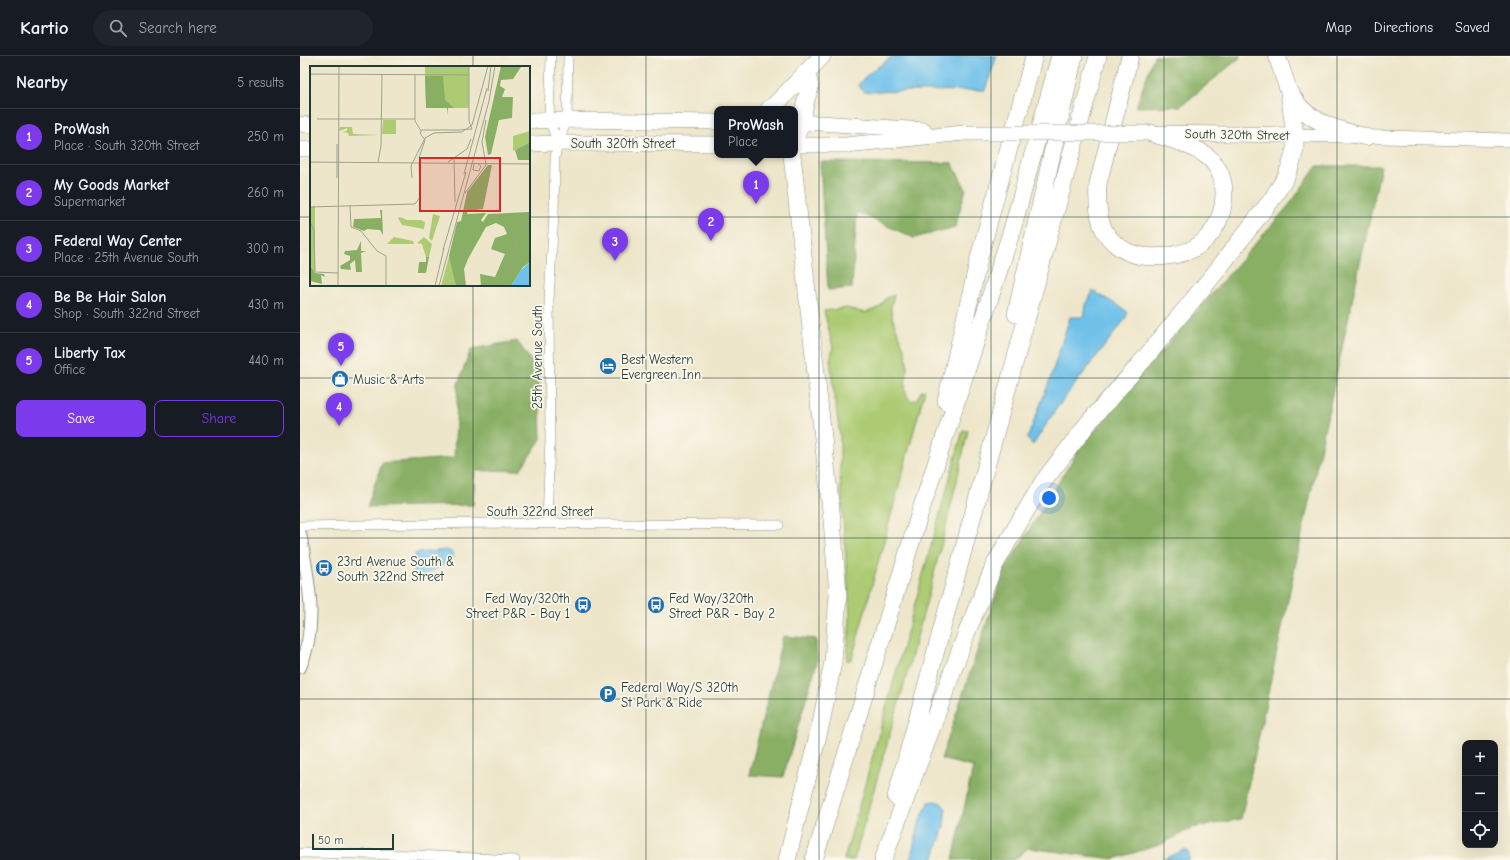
<!DOCTYPE html>
<html lang="en">
<head>
<meta charset="utf-8">
<style>
  :root { --surface:#171b24; --page:#20242c; --text:#f1f3f6; --muted:#9ea1a6; --line:#363941; --accent:#7c3aed }
  body { margin:0; font-family:"Comic Neue",sans-serif; background:var(--page); color:var(--text) }
  .controls { position:absolute; right:12px; bottom:12px; display:grid; overflow:hidden; border-radius:8px; box-shadow:0 4px 16px #0002 }
  .controls button { width:36px; height:36px; display:grid; place-items:center; padding:0; border:0; border-bottom:1px solid var(--line); background:var(--surface); color:var(--text); font:20px sans-serif }
  .scale { position:absolute; left:12px; bottom:10px; width:82px; box-sizing:border-box; padding-left:4px; border:2px solid #1f3d34; border-top:0; font-size:11px; line-height:14px; white-space:nowrap; color:#1f3d34; -webkit-text-stroke:3px #fbf7ec; paint-order:stroke }
  .you { position:absolute; left:749px; top:442px; width:14px; height:14px; margin:-10px; border:3px solid #fff; border-radius:50%; background:#1a73e8; box-shadow:0 0 0 6px #1a73e833 }
  .badge { display:grid; place-items:center; width:26px; height:26px; border-radius:50%; background:var(--accent); color:#fff; font-size:13px; font-weight:700 }
  .pin { position:absolute; translate:-50% -33px; filter:drop-shadow(0 1px 2px #0008) }
  .pin::after { content:''; position:absolute; top:21px; width:14px; height:12px; background:inherit; clip-path:polygon(0 0,100% 0,50% 100%) }
  .popup { position:absolute; left:414px; top:50px; width:84px; height:52px; box-sizing:border-box; display:grid; place-content:center; border-radius:8px; background:var(--surface); filter:drop-shadow(0 1px 3px #0005); font-size:13px; white-space:nowrap; color:var(--muted) }
  .popup b { font-size:15px; color:var(--text) }
  .popup::after { content:''; position:absolute; left:50%; top:100%; margin-left:-8px; border:8px solid transparent; border-top-color:var(--surface) }
  .list { margin:0; padding:0; list-style:none }
  h2 { display:flex; justify-content:space-between; align-items:center; height:52px; margin:0; padding:0 16px; font-size:17px }
  h2 small { font-size:13px; font-weight:400; color:var(--muted) }
  .list li { display:grid; grid-template-columns:26px 1fr auto; gap:12px; align-items:center; box-sizing:border-box; height:56px; padding:0 16px; border-top:1px solid var(--line) }
  .list b { display:block; font-size:15px; white-space:nowrap }
  .list p { margin:0; font-size:13px; white-space:nowrap; color:var(--muted) }
  .list em { font-size:13px; font-style:normal; color:var(--muted) }
  .actions { display:flex; gap:8px; padding:12px 16px }
  .actions a { flex:1; padding:9px 0; border:1px solid var(--accent); border-radius:8px; text-align:center; font-size:14px; color:var(--accent) }
  .actions .main { background:var(--accent); color:#fff }
  .icon { flex:none; width:22px; height:22px; fill:none; stroke:currentColor; stroke-width:2; stroke-linecap:round; stroke-linejoin:round }
  .map { position:relative; flex:none; width:1210px; height:804px; overflow:hidden }
  header { display:flex; align-items:center; gap:24px; box-sizing:border-box; height:56px; padding:0 20px; background:var(--surface); border-bottom:1px solid var(--line) }
  header strong { font-size:19px }
  nav { display:flex; gap:22px; margin-inline-start:auto; font-size:14px }
  .search { width:280px; height:36px; background:var(--page); display:flex; align-items:center; gap:10px; box-sizing:border-box; padding:0 14px; border-radius:22px; color:var(--muted); font-size:15px }
  main { display:flex }
  aside { flex:1; background:var(--surface) }
  .map>svg:first-child { display:block }
  .green { fill:#accb73; stroke:#668454 }
  .forest { fill:#89af65; stroke:#54764c }
  .water { fill:#6fc1ea; stroke:#477f8f }
  .lines { fill:none; stroke-linecap:round; stroke-linejoin:round }
  .minor-casing { stroke:#86927f; stroke-width:10 }
  .tertiary-casing { stroke:#86927f; stroke-width:14 }
  .secondary-casing { stroke:#86927f; stroke-width:14 }
  .primary-casing { stroke:#86927f; stroke-width:16 }
  .motorway-casing { stroke:#86927f; stroke-width:18 }
  .minor { stroke:#fff; stroke-width:9 }
  .tertiary { stroke:#fff; stroke-width:12 }
  .secondary { stroke:#fff; stroke-width:13 }
  .primary { stroke:#fff; stroke-width:15 }
  .motorway { stroke:#fff; stroke-width:17 }
  .primary-bridge-casing { stroke:#86927f; stroke-width:16; stroke-linecap:butt }
  .primary-bridge { stroke:#fff; stroke-width:15 }
  .grid { fill:none; stroke:#1f3d34; stroke-width:1; stroke-opacity:0.55 }
  .labels { text-anchor:middle; stroke-width:3.5; stroke-linejoin:round; paint-order:stroke }
  .street-label { font-size:13px; fill:#1f3d34; stroke:#fbf7ec }
  .poi-label { font-size:13px; fill:#1f3d34; stroke:#fbf7ec; text-anchor:start }
  .inset-road { fill:none; stroke:#9ba28e; stroke-width:1 }
  .view { fill:#d62828; fill-opacity:0.15; stroke:#d62828; stroke-width:2 }
  .inset-edge { fill:none; stroke:#1f3d34; stroke-width:2 }
</style>
</head>
<body>
<header>
<strong>Kartio</strong>
<div class="search"><svg class="icon" aria-label="search" viewBox="0 0 24 24"><circle cx="10" cy="10" r="6"/><path d="M15 15l6 6"/></svg>Search here</div>
<nav><a>Map</a><a>Directions</a><a>Saved</a></nav>
</header>
<main>
<aside>
<h2>Nearby<small>5 results</small></h2>
<ul class="list">
<li><span class="badge">1</span><div><b>ProWash</b><p>Place · South 320th Street</p></div><em>250 m</em></li>
<li><span class="badge">2</span><div><b>My Goods Market</b><p>Supermarket</p></div><em>260 m</em></li>
<li><span class="badge">3</span><div><b>Federal Way Center</b><p>Place · 25th Avenue South</p></div><em>300 m</em></li>
<li><span class="badge">4</span><div><b>Be Be Hair Salon</b><p>Shop · South 322nd Street</p></div><em>430 m</em></li>
<li><span class="badge">5</span><div><b>Liberty Tax</b><p>Office</p></div><em>440 m</em></li>
</ul>
<div class="actions"><a class="main">Save</a><a>Share</a></div>
</aside>
<div class="map">
<svg width="1210" height="804" viewBox="0 0 1210 804">
  <rect width="100%" height="100%" fill="#fbf7ec"/>
  <filter id="ink" filterUnits="userSpaceOnUse"><feTurbulence type="fractalNoise" baseFrequency=".025" numOctaves="2"/><feDisplacementMap in="SourceGraphic" scale="8" xChannelSelector="R" yChannelSelector="G"/><feConvolveMatrix kernelMatrix="1 2 1 2 8 2 1 2 1" color-interpolation-filters="sRGB"/></filter>
  <filter id="wash" filterUnits="userSpaceOnUse"><feTurbulence type="fractalNoise" baseFrequency=".012" numOctaves="4" result="noise"/><feDisplacementMap in="SourceGraphic" scale="16" xChannelSelector="R" yChannelSelector="G"/><feGaussianBlur stdDeviation="0.9" result="paint"/><feColorMatrix in="noise" values="0 0 0 0 0 0 0 0 0 0 0 0 0 0 0 0 0 1.4 0 .05"/><feComposite in="paint" operator="in"/></filter>
  <g filter="url(#wash)">
    <rect width="100%" height="100%" fill="#eee6ca"/>
    <path class="green" d="M594,239C593,243 592,247 591,251C590,264 605,288 607,304C609,317 600,335 611,345L616,344L622,334H625L552,603L547,605L550,560L540,420V381L530,304L533,292L524,255L547,252L565,257L580,251L586,242Z
      M663,374L668,375C637,520 594,662 554,804H544Z"/>
    <path class="forest" d="M854,0H942L881,50L836,51Z
      M520,106L652,107L666,133L655,171L614,182L557,156L552,232L528,234Z
      M1017,110H1081L941,763L892,772L862,788L814,803L728,792L714,804H653L673,711L641,703L704,515L778,395L847,312L990,148Z
      M217,285L239,316L241,383L220,414L175,415L173,449L67,451L82,407L154,402L158,328L171,293Z
      M483,580L516,583L517,606L483,721L449,719Z"/>
    <path class="water" d="M593,0H697L685,34L564,36L558,29L568,18Z
      M793,235L824,253L827,257L826,262L756,353L733,389L727,383L748,329L770,261H784L786,249Z
      M146,494L150,495L153,498L152,504L120,522L115,521C111,515 112,504 116,497Z
      M636,745L641,747L646,752L644,770L633,804H610L620,764L629,746Z
      M885,794L889,796V804H861Z"/>
  </g>
  <g filter="url(#ink)">
    <g class="lines">
      <defs>
        <path id="minor" d="M251,0L249,64L258,87
          M247,467L250,383L249,244L254,157L255,101L258,87L267,64L268,0
          M0,470L184,467L479,469
          M0,797L117,799L215,804"/>
        <path id="tertiary" d="M0,478C8,521 19,570 0,611"/>
        <path id="secondary" d="M995,79L1210,84"/>
        <path id="primary" d="M229,65L267,64L417,66
          M495,67H520L624,74
          M0,68L11,69
          M860,77L995,79
          M229,88L258,87L417,88
          M495,89H546L664,77
          M0,93H11"/>
        <path id="motorway" d="M830,0L798,128C797,144 797,162 805,176C810,184 819,192 828,196C848,205 887,201 903,186C917,173 924,156 924,137C924,122 917,106 904,98C888,87 869,83 851,77
          M989,36C993,41 996,46 1000,51C1017,69 1043,75 1066,81
          M469,53L476,48L522,0
          M495,82L501,67L506,43L510,32L507,16
          M716,258L774,0
          M646,345L680,198L734,0
          M596,741L798,0
          M487,804L521,667L533,606L538,539L532,464L492,99
          M514,804L619,460L712,174L760,0
          M583,804L667,576L694,510L707,487L743,426L789,366L840,308L915,217L972,143L986,121L991,108L995,93V79L989,36L977,0"/>
      </defs>
      <use href="#minor" class="minor-casing"/>
      <use href="#tertiary" class="tertiary-casing"/>
      <use href="#secondary" class="secondary-casing"/>
      <use href="#primary" class="primary-casing"/>
      <use href="#motorway" class="motorway-casing"/>
      <use href="#minor" class="minor"/>
      <use href="#tertiary" class="tertiary"/>
      <use href="#secondary" class="secondary"/>
      <use href="#primary" class="primary"/>
      <use href="#motorway" class="motorway"/>
      <defs>
        <path id="primary-bridge" d="M664,77H851"/>
      </defs>
      <use href="#primary-bridge" class="primary-bridge-casing"/>
      <use href="#primary-bridge" class="primary-bridge"/>
    </g>
  </g>
  <path class="grid" d="M173,0V11M346,0V804M519,0V804M691,0V804M864,0V804M1037,0V804M0,161H11M229,161H1210M173,229V804M0,322H1210M0,482H1210M0,643H1210"/>
  <defs>
    <symbol id="hotel-disc" viewBox="-11 -11 22 22"><circle r="9.5" fill="#1f6fb2" stroke="#fbf7ec"/><path d="M-6-4.5h1.5V1H6V5H4.5V3h-9V5H-6ZM-4 0a1.8 1.8 0 1 1 3.6 0ZM.5 0V-2.5h3Q6-2.5 6 0Z" fill="#fff"/></symbol>
    <symbol id="shop-disc" viewBox="-11 -11 22 22"><circle r="9.5" fill="#1f6fb2" stroke="#fbf7ec"/><path d="M-5-2.5h2.3a2.7 3.5 0 0 1 5.4 0H5L5.5 6h-11ZM-1.5-2.5h3a1.5 2.3 0 0 0-3 0Z" fill="#fff"/></symbol>
    <symbol id="bus-disc" viewBox="-11 -11 22 22"><circle r="9.5" fill="#1f6fb2" stroke="#fbf7ec"/><path d="M-5-6H5V4H4V6H2V4H-2V6H-4V4H-5ZM-3.5-4V0h7V-4ZM-3.5 1.2v1.5H-2V1.2ZM2 1.2v1.5H3.5V1.2Z" fill="#fff"/></symbol>
    <symbol id="parking-disc" viewBox="-11 -11 22 22"><circle r="9.5" fill="#1f6fb2" stroke="#fbf7ec"/><path d="M-3.5-5.5H1a3.5 3.5 0 0 1 0 7H-1V5.5H-3.5ZM-1-3.4V-.6H.8a1.4 1.4 0 0 0 0-2.8Z" fill="#fff"/></symbol>
  </defs>
  <g fill-rule="evenodd">
    <use href="#hotel-disc" x="298" y="300" width="20" height="20"/>
    <use href="#shop-disc" x="30" y="313" width="20" height="20"/>
    <use href="#bus-disc" x="14" y="502" width="20" height="20"/>
    <use href="#bus-disc" x="273" y="539" width="20" height="20"/>
    <use href="#bus-disc" x="346" y="539" width="20" height="20"/>
    <use href="#parking-disc" x="298" y="628" width="20" height="20"/>
  </g>
  <g class="labels">
    <g class="street-label">
      <text transform="translate(937 78) rotate(1)" y="5">South 320th Street</text>
      <text x="323" y="92">South 320th Street</text>
      <text transform="translate(237 301) rotate(-90)" y="5">25th Avenue South</text>
      <text x="240" y="460">South 322nd Street</text>
    </g>
    <g class="poi-label">
      <text x="321" y="308">Best Western<tspan x="321" dy="15">Evergreen Inn</tspan></text>
      <text x="53" y="328">Music &amp; Arts</text>
      <text x="37" y="510">23rd Avenue South &amp;<tspan x="37" dy="15">South 322nd Street</tspan></text>
      <text x="270" y="547" text-anchor="end">Fed Way/320th<tspan x="270" dy="15">Street P&amp;R - Bay 1</tspan></text>
      <text x="369" y="547">Fed Way/320th<tspan x="369" dy="15">Street P&amp;R - Bay 2</tspan></text>
      <text x="321" y="636">Federal Way/S 320th<tspan x="321" dy="15">St Park &amp; Ride</tspan></text>
    </g>
  </g>
  <g transform="translate(10 10)">
    <rect width="220" height="220" fill="#eee6ca"/>
    <path d="M115,0H159V42H116ZM73,54H86V68H72ZM30,61H42L43,68L70,69L39,70L38,67L32,66L37,65V62L29,65ZM220,65V76L203,85V70ZM5,140V207H1L0,141ZM123,148L130,150L122,175L119,172ZM90,151L97,154H111L115,156L114,163L92,159L88,152ZM84,171L103,175L104,178H77ZM114,171L122,178L119,191H116L112,178L107,177ZM141,183L146,220H131Z" fill="#accb73"/>
    <path d="M191,0L211,1L203,13L191,14L190,20L195,23L192,31H203L202,52L189,54L181,88L178,89L175,71ZM115,10H133L135,34L144,42H138V49L137,42H116ZM220,76V94H208L205,84ZM178,99H182L173,143L158,145L157,148L176,147L171,154L173,156L178,148L220,146V196L213,201L201,220H171L170,208L185,211L195,188L181,183L185,172L197,168L194,161L186,157L176,161L158,193L154,203L156,220H146L139,190L147,156L151,155L157,126ZM70,144H72L73,169L70,164L57,163L54,165L43,161L44,153L71,152ZM51,175V185H56L51,187L52,206H46L45,194L40,198L41,204L31,203L30,200L40,194V190L34,188L35,185L47,184ZM116,191H119L116,207H108L109,196H116ZM0,200L5,207L14,208L15,211L11,209L12,218L0,215V218Z" fill="#89af65"/>
    <path d="M220,196V220H201L211,204Z" fill="#6fc1ea"/>
    <path class="inset-road" d="M0,8L159,9M105,9V55L111,65M178,25L181,0M7,53H105M112,64H149M149,64L162,63L159,55V0M109,92L115,74L110,67L112,64M144,93L145,136M0,96L220,98M68,96L71,80L72,8M138,96L157,83L161,73M164,98L163,104L169,105L171,100L167,97M154,108L177,22M27,112V78M102,112L101,100L115,72L124,67L152,66L162,59L178,0M155,127L176,99L172,76L176,54M40,139L41,161L51,165L67,185L76,190V220M0,141L105,138L110,131L109,97M0,156L4,164L5,206L28,207M133,184L156,106M28,220L29,0M125,220L134,182M129,220L179,35L185,0M188,220L199,205L208,168L220,154"/>
    <path class="view" d="M110,92H190V145H110Z"/>
    <rect width="220" height="220" class="inset-edge"/>
  </g>
</svg>
<div class="controls">
<button>+</button>
<button>−</button>
<button><svg class="icon" aria-label="locate" viewBox="0 0 24 24"><circle cx="12" cy="12" r="6"/><path d="M12 2v4M12 18v4M2 12h4M18 12h4"/></svg></button>
</div>
<div class="scale">50 m</div>
<div class="you"></div>
<div class="pin badge" style="left:456px;top:148px">1</div>
<div class="popup"><b>ProWash</b>Place</div>
<div class="pin badge" style="left:411px;top:185px">2</div>
<div class="pin badge" style="left:315px;top:205px">3</div>
<div class="pin badge" style="left:39px;top:370px">4</div>
<div class="pin badge" style="left:41px;top:310px">5</div>
</div>
</main>
</body>
</html>
